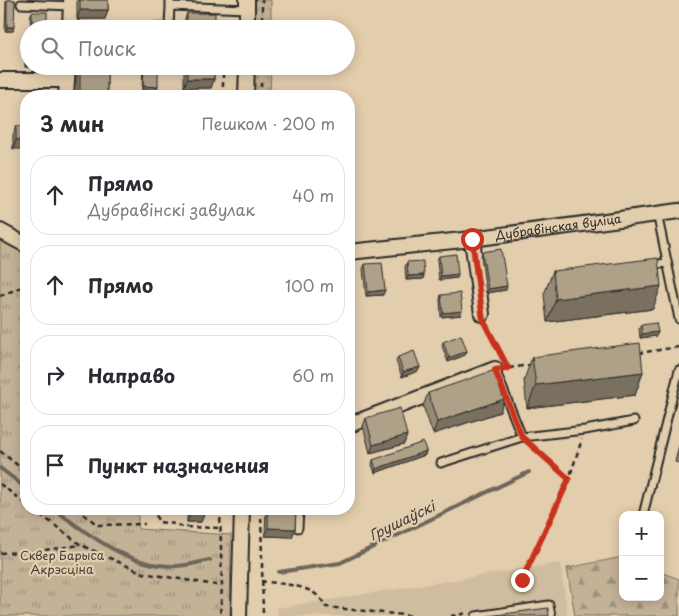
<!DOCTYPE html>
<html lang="ru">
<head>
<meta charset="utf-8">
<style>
  :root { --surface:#fff; --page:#f2f2f3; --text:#2b2b33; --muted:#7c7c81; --line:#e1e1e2 }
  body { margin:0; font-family:"Playpen Sans",sans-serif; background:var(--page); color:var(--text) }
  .controls { position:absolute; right:15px; bottom:15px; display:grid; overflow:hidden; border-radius:10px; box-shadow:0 2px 12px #0003 }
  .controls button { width:45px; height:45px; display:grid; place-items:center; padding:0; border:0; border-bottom:1px solid var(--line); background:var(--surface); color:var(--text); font:25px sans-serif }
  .stop { position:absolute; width:15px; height:15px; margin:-11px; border:4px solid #c8321e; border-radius:50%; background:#fff }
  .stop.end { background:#c8321e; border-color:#fff; box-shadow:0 1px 5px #0008 }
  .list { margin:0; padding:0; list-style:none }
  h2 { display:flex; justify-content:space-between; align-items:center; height:65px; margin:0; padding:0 20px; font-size:21px }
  h2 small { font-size:16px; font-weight:400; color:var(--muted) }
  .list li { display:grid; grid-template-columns:32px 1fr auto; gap:15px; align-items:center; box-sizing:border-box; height:80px; margin:0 10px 10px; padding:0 10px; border:1px solid var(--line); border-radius:20px }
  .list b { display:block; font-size:19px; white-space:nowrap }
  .list p { margin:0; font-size:16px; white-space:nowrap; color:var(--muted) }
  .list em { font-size:16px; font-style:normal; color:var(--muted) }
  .icon { flex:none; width:28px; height:28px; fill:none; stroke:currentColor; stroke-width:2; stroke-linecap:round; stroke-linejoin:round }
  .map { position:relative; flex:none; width:679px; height:616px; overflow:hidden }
  .search { position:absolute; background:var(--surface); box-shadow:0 2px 12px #0003; left:20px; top:20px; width:335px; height:55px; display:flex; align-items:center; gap:12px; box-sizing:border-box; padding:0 18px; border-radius:28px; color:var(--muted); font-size:19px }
  .panel { position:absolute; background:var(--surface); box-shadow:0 2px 12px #0003; left:20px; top:90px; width:335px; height:425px; border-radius:20px }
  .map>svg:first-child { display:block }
  .built { fill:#d0bd9f }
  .grass { fill:url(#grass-dots); stroke:#786e61 }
  .forest { fill:url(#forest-firs); stroke:#786e61 }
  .park { fill:url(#park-tufts); stroke:#786e61 }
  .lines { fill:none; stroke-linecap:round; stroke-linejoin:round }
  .stream { stroke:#6d665a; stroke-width:4 }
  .lane-casing { stroke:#2b2b2b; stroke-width:11 }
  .street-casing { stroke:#2b2b2b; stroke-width:18 }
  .path { stroke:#2b2b2b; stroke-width:2.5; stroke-dasharray:5 4; stroke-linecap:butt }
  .lane { stroke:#e2cdac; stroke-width:7 }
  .street { stroke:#e2cdac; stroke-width:14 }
  .wall { fill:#968a75; stroke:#2b2b2b }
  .shaded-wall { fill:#7a705f; stroke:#2b2b2b }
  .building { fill:#afa088; stroke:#2b2b2b }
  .route { stroke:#c8321e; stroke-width:6 }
  .labels { text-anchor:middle; stroke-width:4.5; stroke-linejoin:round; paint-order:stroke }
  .street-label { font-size:12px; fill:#2b2b2b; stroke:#e2cdac }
  .park-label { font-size:12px; fill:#423f3b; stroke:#e2cdac }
  .water-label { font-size:14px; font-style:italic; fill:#413f3b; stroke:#e2cdac }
</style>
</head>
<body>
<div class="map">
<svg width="679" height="616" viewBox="0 0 679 616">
  <defs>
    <pattern id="grass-dots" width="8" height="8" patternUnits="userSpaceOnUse" patternTransform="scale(1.25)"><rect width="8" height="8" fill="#c4b297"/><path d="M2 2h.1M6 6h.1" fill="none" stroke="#9f917b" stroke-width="1.8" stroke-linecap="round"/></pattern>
    <pattern id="forest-firs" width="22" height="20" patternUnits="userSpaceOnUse" patternTransform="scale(1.25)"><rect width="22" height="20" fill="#c4b297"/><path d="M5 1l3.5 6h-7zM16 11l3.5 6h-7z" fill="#9f917b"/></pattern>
    <pattern id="park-tufts" width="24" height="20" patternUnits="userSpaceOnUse" patternTransform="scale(1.25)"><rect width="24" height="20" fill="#c4b297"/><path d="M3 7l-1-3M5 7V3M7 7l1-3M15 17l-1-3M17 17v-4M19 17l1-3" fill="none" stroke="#9f917b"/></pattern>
  </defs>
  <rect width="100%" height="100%" fill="#e2cdac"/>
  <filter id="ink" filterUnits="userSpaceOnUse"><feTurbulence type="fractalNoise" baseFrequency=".02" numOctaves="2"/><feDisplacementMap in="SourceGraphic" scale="10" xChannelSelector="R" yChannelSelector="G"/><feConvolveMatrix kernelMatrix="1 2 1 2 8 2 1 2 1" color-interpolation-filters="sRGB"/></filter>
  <g filter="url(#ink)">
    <path class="built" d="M560,563L568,616H278L277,608Z"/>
    <path class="grass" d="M253,0H271V29H253Z
      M252,66H271L270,96H252Z"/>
    <path class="forest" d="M623,557V597H660V572L679,579V616H575L567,568Z"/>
    <path class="park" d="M0,236L26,250V509H138V529L231,535L230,616H0Z"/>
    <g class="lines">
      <path class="stream" d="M0,468L26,488
        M54,509C89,535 129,567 175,566C187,566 199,562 210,560
        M279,572L340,563L529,472"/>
      <defs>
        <path id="lane" d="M170,0V6L247,9
          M21,4L71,6
          M132,29L169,27L170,6
          M657,213L679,319
          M650,265L667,263
          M495,369L522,437
          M441,463L522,437L585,430L634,421
          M643,515L679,370
          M298,528L299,509
          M476,616L549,605L551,616"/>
        <g id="street">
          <path d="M70,29L71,0"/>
          <path d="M247,29V0"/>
          <path d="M0,80H67"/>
          <path d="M66,96L68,66"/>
          <path d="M246,96L247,66"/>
          <path d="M0,231L26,245"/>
          <path d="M472,239L482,314"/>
          <path id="s1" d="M349,252L472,239L679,211"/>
          <path d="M349,425L495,369"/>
          <path d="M239,616L242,509"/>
        </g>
      </defs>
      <use href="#lane" class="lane-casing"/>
      <use href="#street" class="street-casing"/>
      <path class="path" d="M223,29V18
        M262,29V0
        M223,96V66
        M261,96V83
        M0,296L26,285
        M487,327L503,357
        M638,353L679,347
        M509,368L530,365
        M531,446L569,479
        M0,451L26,472
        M0,484L26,504
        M33,509L81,545L143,573L222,586
        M76,509L98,525L145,524
        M162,509L156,514L158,522L176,524L182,527L220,528
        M220,509L222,586L220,616
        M261,509L263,616
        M0,553L31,552L80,545
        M522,580L569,479L582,439
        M261,581C284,585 315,583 326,607L413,616
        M451,616L468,613"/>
      <use href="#lane" class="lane"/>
      <use href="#street" class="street"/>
    </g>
    <path class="wall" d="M6,0H15L13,31H5Z
      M77,0H108V10L105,19H77Z
      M32,12L47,29H31L30,16Z
      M187,13L215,29H184V22Z
      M26,46L44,67H25V50Z
      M77,66H107V96H77Z
      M143,66H158L156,91L142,90Z
      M184,66H214V79L211,88H184Z
      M16,126H26L13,149V135Z
      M482,252L506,290L486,293L481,256Z
      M439,256L458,274L457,278L439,280L437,260Z
      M407,262L424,275L423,279L406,280L405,267Z
      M365,264L383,295L366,296L363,269Z
      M553,271L653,309L547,322L544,294Z
      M441,295L461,315L441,317L440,299Z
      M641,325L658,332L656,336L640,338L639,329Z
      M443,342L467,351L465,355L448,362L442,346Z
      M398,357L420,367L418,371L402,377L396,361Z
      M532,357L643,372L635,395L527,408L524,380Z
      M428,393L500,412L433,434L423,406Z
      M366,418L407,435L404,444L370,453L363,426Z
      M679,445V463L675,462Z
      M426,451L425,455L375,473L372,465L373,460Z
      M162,509H206L201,522H187V512H162Z
      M266,509H296L295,529L292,537L265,536Z"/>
    <path class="shaded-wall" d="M80,10H108L105,19H77Z
      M7,27H14L13,31H5Z
      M32,28H47V29H32Z
      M27,63H29V66H44V67H25Z
      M187,79H214L211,88H184Z
      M143,86L158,87L156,91L142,90Z
      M80,94H107V96H79Z
      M16,140H26V149H13Z
      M458,274L457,278L439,280L441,276Z
      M424,275L423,279L406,280L408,276Z
      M507,286L506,290L486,293L488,289Z
      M661,286L653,309L547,322L556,299Z
      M385,290L383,295L366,296L368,292Z
      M462,311L461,315L441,317L443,313Z
      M658,332L656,336L640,338L642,334Z
      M467,351L465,355L448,362L449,358Z
      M420,367L418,371L402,377L403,372Z
      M643,372L635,395L527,408L536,385Z
      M504,399L500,412L433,434L437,422Z
      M407,435L404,444L370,453L373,445Z
      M426,451L425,455L375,473L376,469Z
      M163,509H188L187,512H162Z
      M192,509H206L201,522H187Z
      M268,528L295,529L292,537L265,536Z"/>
    <path class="building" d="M7,0H15L14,27H7Z
      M80,0H108V10H80Z
      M32,12H47V28H32Z
      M187,13H215V29H187Z
      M26,46H29V63H27Z
      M80,66H107V94H80Z
      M144,66H158V87L143,86Z
      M187,66H214V79H187Z
      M38,93H47V96H38Z
      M16,126H26V140H16Z
      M501,249L507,286L488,289L482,252Z
      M456,254L458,274L441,276L439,256Z
      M658,258L661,286L556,299L553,271Z
      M423,261L424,275L408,276L407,262Z
      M382,263L385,290L368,292L365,264Z
      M460,293L462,311L443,313L441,295Z
      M656,323L658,332L642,334L641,325Z
      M461,335L467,351L449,358L443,342Z
      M640,343L643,372L536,385L532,357Z
      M414,351L420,367L403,372L398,357Z
      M495,370L504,399L437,422L428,393Z
      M400,408L407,435L373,445L366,418Z
      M423,442L426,451L376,469L373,460Z
      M268,509H296L295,529L268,528Z
      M548,608L549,616H488Z"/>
  </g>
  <g class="lines" filter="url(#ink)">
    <path class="route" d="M472,239L483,320L508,368L495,370L522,437L569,479L522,580"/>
  </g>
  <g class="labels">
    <g class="street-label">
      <text dy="4" stroke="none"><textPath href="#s1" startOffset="211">Дубравінская вуліца</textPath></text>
    </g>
    <g class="park-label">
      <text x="62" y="560">Сквер Барыса<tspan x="62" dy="14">Акрэсціна</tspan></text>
    </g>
    <g class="water-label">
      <text transform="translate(402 521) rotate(-26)" y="5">Грушаўскі</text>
    </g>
  </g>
</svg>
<div class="controls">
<button>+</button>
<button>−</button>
</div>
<div class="stop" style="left:472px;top:239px"></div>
<div class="stop end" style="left:522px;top:580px"></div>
<div class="search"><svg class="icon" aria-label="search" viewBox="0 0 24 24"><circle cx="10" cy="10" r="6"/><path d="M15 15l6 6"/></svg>Поиск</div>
<section class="panel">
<h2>3 мин<small>Пешком · 200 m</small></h2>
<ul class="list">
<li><svg class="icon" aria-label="ahead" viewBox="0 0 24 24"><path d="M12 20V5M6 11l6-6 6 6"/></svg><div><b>Прямо</b><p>Дубравінскі завулак</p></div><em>40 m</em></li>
<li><svg class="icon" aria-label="ahead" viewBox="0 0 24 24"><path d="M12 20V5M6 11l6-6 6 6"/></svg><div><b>Прямо</b></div><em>100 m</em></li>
<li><svg class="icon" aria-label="right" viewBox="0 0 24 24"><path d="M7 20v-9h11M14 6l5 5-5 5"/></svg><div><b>Направо</b></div><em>60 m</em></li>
<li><svg class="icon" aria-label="arrive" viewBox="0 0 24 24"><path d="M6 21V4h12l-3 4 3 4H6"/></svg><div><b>Пункт назначения</b></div></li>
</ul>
</section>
</div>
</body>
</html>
